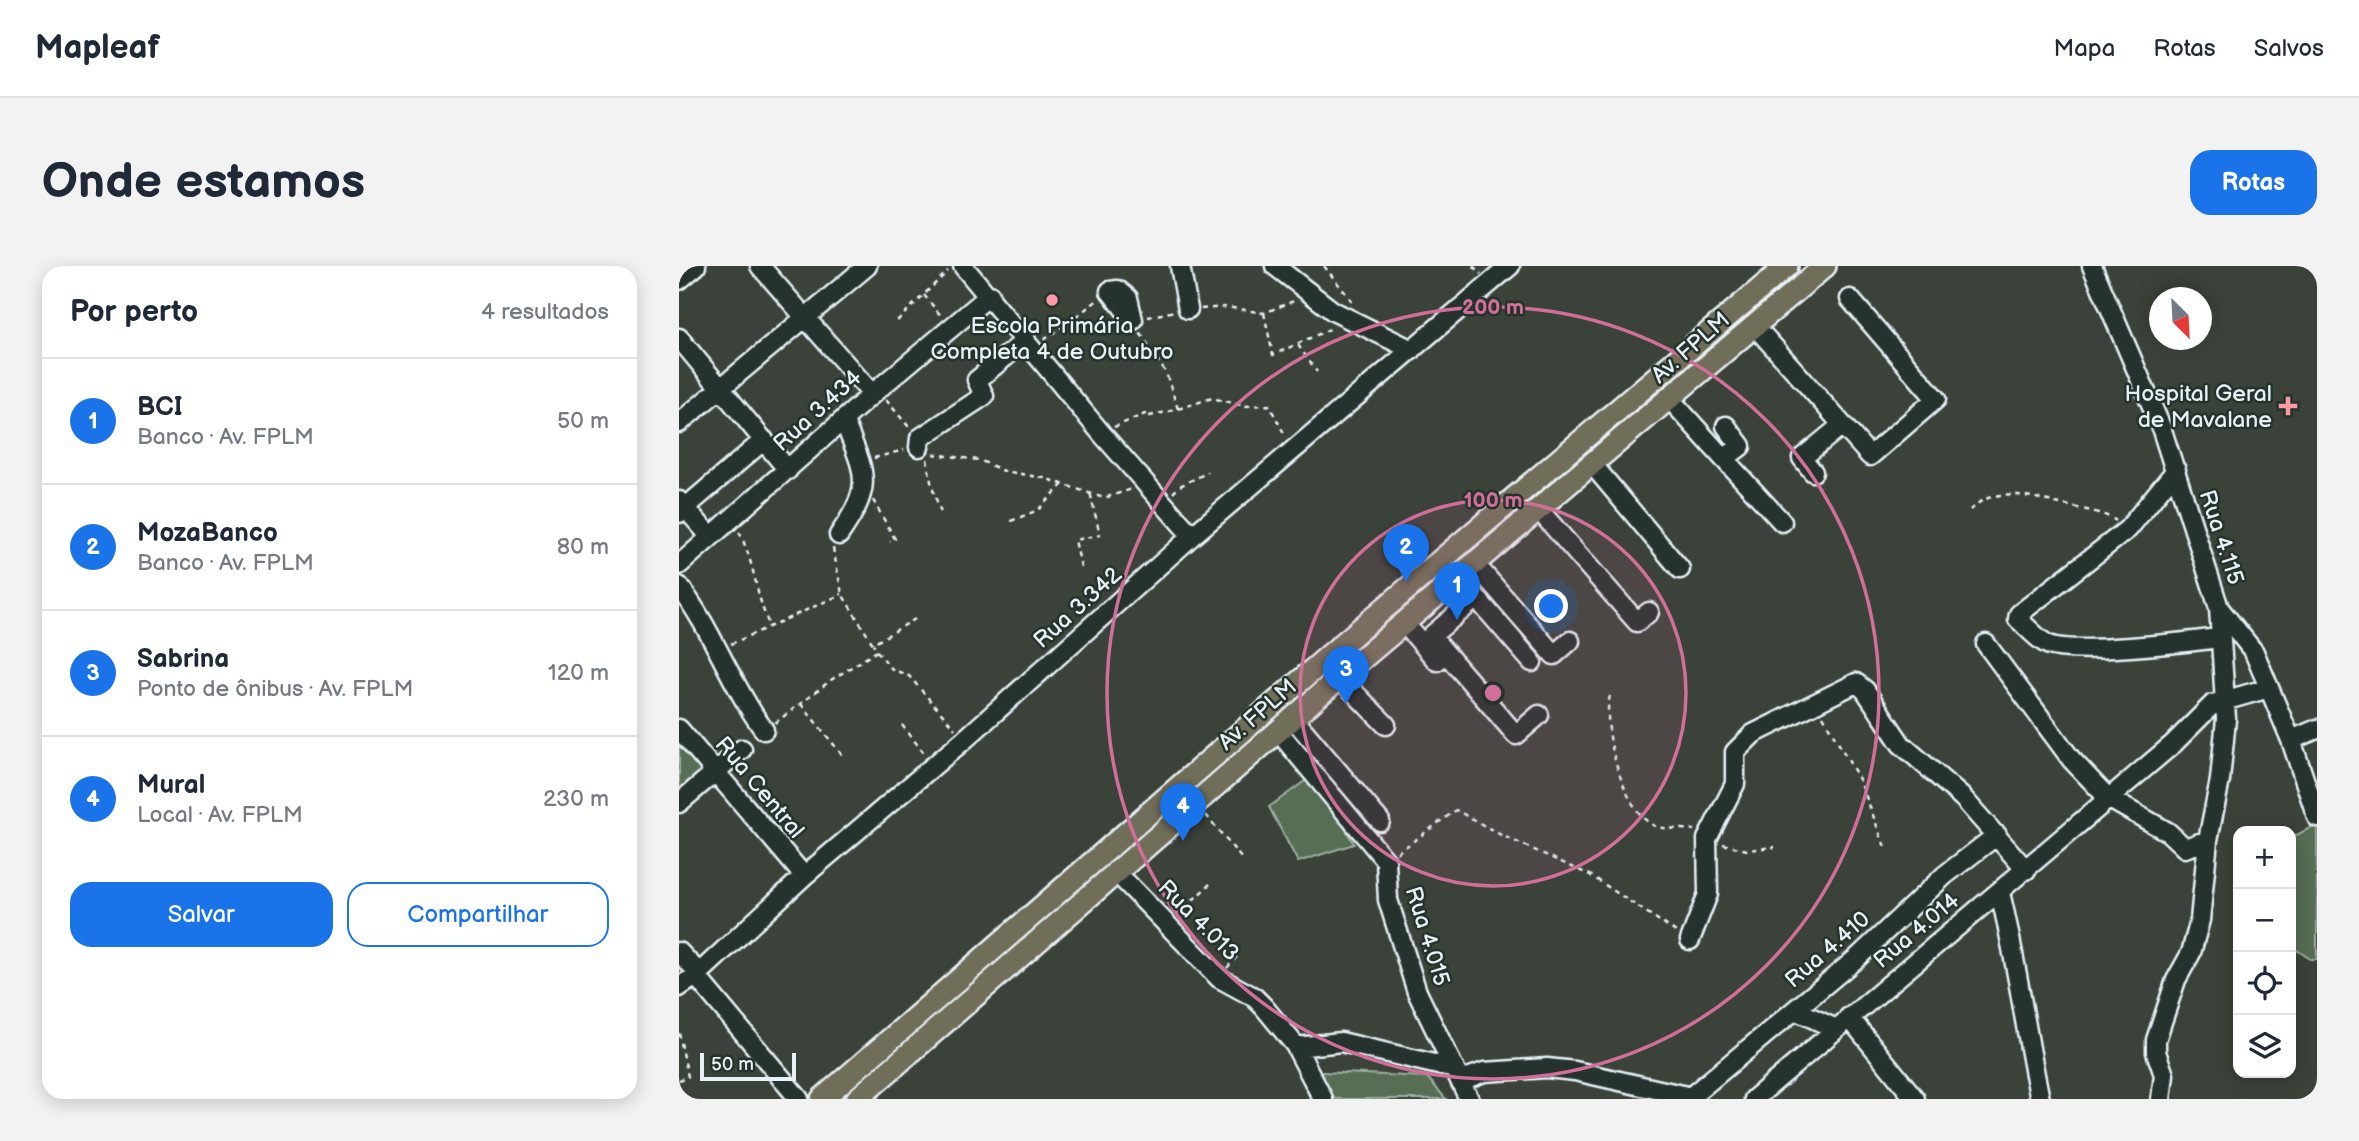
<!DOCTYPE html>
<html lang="pt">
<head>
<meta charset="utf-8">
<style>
  :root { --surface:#fff; --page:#f2f2f3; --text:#1f2937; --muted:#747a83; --line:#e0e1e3; --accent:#1a73e8 }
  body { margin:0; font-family:"Balsamiq Sans",sans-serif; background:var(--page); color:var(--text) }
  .controls { position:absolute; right:21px; bottom:21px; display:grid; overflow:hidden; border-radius:14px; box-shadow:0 4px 18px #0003 }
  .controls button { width:63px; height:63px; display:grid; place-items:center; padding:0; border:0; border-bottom:2px solid var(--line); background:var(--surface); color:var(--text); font:35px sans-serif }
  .compass { position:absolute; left:1470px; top:21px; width:63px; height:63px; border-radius:50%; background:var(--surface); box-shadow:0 4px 18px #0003; rotate:156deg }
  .scale { position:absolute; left:21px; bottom:18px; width:96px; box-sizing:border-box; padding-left:7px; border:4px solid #e8f1f8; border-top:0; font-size:19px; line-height:24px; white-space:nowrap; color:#e8f1f8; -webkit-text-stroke:5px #26332d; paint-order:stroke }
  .you { position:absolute; left:873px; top:341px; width:24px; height:24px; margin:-18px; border:5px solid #fff; border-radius:50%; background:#1a73e8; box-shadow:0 0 0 10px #1a73e833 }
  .badge { display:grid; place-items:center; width:46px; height:46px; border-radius:50%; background:var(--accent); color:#fff; font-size:23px; font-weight:700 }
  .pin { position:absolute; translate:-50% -58px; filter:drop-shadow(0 2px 4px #0008) }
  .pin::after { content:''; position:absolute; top:37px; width:24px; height:21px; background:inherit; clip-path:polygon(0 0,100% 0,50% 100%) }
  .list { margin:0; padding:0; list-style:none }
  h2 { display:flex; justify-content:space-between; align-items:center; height:91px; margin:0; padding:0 28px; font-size:30px }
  h2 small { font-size:23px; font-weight:400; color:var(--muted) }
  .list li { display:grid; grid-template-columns:46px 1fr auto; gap:21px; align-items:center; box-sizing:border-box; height:126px; padding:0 28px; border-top:2px solid var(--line) }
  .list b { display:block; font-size:26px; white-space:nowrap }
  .list p { margin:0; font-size:23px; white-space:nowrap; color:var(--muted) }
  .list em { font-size:23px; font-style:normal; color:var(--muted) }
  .actions { display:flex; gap:14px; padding:21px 28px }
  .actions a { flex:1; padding:16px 0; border:2px solid var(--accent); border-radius:21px; text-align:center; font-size:24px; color:var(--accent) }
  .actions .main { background:var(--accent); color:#fff }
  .icon { flex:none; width:38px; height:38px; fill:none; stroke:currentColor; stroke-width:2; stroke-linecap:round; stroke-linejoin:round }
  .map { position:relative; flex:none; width:1638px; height:833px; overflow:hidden; border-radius:21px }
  header { display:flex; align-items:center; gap:42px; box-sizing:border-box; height:98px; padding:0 35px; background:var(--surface); border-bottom:2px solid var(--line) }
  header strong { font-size:33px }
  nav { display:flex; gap:38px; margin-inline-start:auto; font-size:24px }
  .intro { display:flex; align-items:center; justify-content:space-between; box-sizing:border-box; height:168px; padding:0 42px }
  h1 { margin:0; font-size:49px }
  .button { padding:18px 32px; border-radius:21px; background:var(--accent); color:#fff; font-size:24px; font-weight:700 }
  main { display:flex; gap:42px; padding:0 42px }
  aside { flex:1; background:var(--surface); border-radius:21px; box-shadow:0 4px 18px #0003 }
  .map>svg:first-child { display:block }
  .green { fill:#566e53; stroke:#9fb0a6; stroke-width:2 }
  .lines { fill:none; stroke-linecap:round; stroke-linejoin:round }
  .minor-casing { stroke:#e8f1f8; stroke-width:23 }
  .major-casing { stroke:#e8f1f8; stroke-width:26 }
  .path { stroke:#e8f1f8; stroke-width:2.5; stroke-dasharray:5 5; stroke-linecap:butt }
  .minor { stroke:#26332d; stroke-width:18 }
  .major { stroke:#706e59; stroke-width:21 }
  .ring { fill:none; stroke:#d16f9a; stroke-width:3.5 }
  .poi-dot { fill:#ff9aa2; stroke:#26332d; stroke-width:2.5 }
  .labels { text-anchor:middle; stroke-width:5; stroke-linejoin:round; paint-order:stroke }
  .poi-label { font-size:23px; fill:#e8f1f8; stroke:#26332d }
  .street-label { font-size:23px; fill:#e8f1f8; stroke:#26332d }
  .centre { fill:#d16f9a; stroke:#26332d; stroke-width:3.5 }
  .ring-label { font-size:21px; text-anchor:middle; font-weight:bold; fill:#d16f9a; stroke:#26332d; stroke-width:5; stroke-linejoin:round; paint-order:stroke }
</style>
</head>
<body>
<header>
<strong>Mapleaf</strong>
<nav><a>Mapa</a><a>Rotas</a><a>Salvos</a></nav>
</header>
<div class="intro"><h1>Onde estamos</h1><a class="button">Rotas</a></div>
<main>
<aside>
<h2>Por perto<small>4 resultados</small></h2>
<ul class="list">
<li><span class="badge">1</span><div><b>BCI</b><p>Banco · Av. FPLM</p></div><em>50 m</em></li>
<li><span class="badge">2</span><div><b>MozaBanco</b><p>Banco · Av. FPLM</p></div><em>80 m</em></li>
<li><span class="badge">3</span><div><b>Sabrina</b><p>Ponto de ônibus · Av. FPLM</p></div><em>120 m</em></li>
<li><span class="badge">4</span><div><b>Mural</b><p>Local · Av. FPLM</p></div><em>230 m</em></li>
</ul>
<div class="actions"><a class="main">Salvar</a><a>Compartilhar</a></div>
</aside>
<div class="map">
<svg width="1638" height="833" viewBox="0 0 1638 833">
  <rect width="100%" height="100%" fill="#3b4239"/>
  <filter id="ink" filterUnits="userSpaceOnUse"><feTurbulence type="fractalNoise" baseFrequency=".0143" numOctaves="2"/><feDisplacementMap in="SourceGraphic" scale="14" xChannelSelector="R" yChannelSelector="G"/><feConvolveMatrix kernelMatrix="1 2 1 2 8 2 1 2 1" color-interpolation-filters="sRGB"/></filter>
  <g filter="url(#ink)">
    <path class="green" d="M0,478L27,511L0,534Z
      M630,512L654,541L675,578L619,596L590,541Z
      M1638,558V693H1631L1612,680V572Z
      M622,805L748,811L767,833H631Z"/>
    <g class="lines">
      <defs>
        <path id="minor" d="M81,0L193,128
          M284,0L423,168L513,270
          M501,0L509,43
          M596,0L654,45L733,84
          M1413,0L1482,161L1540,342L1575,386L1612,474L1638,551
          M0,14L17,0
          M439,24L449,32L454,54L431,25Z
          M1076,60L1191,190L1257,133L1171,33
          M0,72L109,204
          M991,133L1045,193L1062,180L1047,160
          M0,157L188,0
          M240,181L241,172L305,130L298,114L347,74
          M1045,193L1103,256
          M913,198L1001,303
          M1497,204L1449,263L1340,348L1339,353C1348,361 1358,373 1368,378C1392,390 1509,376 1540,372
          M1134,206L1123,192L1163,159
          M0,235L31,270
          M860,244L958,356L970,346
          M0,247L85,174
          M160,269C195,218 187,210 165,155
          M796,298L875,389L891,375
          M0,299L198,124L311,29
          M781,313L853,396
          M0,320C34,365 52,419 85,464
          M797,332L752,370L837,469L860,449
          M726,358L758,395
          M1307,378L1392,493L1429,532L1489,566L1506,582L1529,574
          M661,412L707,459
          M614,452L701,555
          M0,463L125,610
          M599,465L707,595L709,634L738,726L790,833
          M1612,474L1638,463
          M0,537L63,483
          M436,605L540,712L575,731L585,741L616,779L644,833
          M1321,627C1338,695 1346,764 1361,833
          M1011,674L1029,628L1028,573L1056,518V486L1074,468L1177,417L1186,424L1222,478L1284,532L1347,604
          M0,686L20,707
          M17,710L120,833
          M0,721L17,710L125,610L285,474L513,270L831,0
          M1116,744L1157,763
          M1170,751L1236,833
          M618,781L662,776L776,803
          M781,815L805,806L868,802L896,805L1012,831
          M1009,833L1178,692L1266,609L1318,569
          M1075,833L1494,478L1534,438L1590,422
          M1482,833L1485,809L1477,786V774L1497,714L1512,687L1521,654L1529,574L1541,514L1547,453L1540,342"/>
        <path id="major" d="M143,833L653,387L1108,0
          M178,833L645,425L1146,0"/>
      </defs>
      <use href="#minor" class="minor-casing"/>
      <use href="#major" class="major-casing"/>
      <path class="path" d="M645,0L676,39
        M794,0L802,8
        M245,29L263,51
        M522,43L547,41L585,47L617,34
        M585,47L594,89L653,62
        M469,51L496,45
        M218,55L269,5
        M365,74L419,34
        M619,79L638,106
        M207,134L230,161
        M499,143L533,132L566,140L590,139L607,171
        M435,161L466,148L467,151L499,143L487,107L460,65
        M254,188L300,194L325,205L365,212L425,232L453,223
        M195,192L225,184
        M248,193L253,221L263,250
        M494,227L501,220L529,206
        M194,234L216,273L211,276
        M1291,244C1319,216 1357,233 1390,240C1405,244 1425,246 1437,255
        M332,255L359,244L384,218
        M60,266C76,297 76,328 91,361
        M154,282L163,328L194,378L236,353
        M402,301L396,274L421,269L411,226
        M52,378L163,328
        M198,385L213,403L230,410L276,463
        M931,430C922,460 944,547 976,560C987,564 1004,562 1015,564
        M122,438L164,490
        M1144,450L1181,515L1206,581
        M96,457L152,414L198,385L194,378
        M223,459L245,487
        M527,549L563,593
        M1044,578L1068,584L1096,581
        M718,587L777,544L822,569L911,609L997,666
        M499,648L531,618
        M548,702L560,688
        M0,767L9,811L0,814"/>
      <use href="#minor" class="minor"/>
      <use href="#major" class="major"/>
    </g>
  </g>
  <circle cx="814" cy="427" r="193" fill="#d16f9a" fill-opacity=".12"/>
  <g class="ring">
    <circle cx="814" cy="427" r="193"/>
    <circle cx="814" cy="427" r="386"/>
  </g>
  <g class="poi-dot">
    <circle cx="373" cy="34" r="7"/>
    <path d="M1605.5 129.5h7v7h7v7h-7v7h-7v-7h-7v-7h7z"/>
  </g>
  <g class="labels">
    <g class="poi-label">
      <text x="373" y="67">Escola Primária<tspan x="373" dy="26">Completa 4 de Outubro</tspan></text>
      <text x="1593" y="135" text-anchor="end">Hospital Geral<tspan x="1593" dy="26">de Mavalane</tspan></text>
    </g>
    <g class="street-label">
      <text transform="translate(1011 81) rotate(-41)" y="8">Av. FPLM</text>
      <text transform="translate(138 144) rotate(-42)" y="8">Rua 3.434</text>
      <text transform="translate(1543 271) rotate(72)" y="8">Rua 4.115</text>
      <text transform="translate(398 341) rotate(-42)" y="8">Rua 3.342</text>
      <text transform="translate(578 448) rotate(-41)" y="8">Av. FPLM</text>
      <text transform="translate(81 521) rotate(50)" y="8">Rua Central</text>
      <text transform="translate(520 654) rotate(45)" y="8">Rua 4.013</text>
      <text transform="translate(1237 664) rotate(-40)" y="8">Rua 4.014</text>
      <text transform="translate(749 670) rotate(73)" y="8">Rua 4.015</text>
      <text transform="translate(1148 683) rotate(-41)" y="8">Rua 4.410</text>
    </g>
  </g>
  <circle cx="814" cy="427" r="10" class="centre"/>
  <g class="ring-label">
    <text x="814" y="48">200 m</text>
    <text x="814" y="241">100 m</text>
  </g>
</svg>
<div class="controls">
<button>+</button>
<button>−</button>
<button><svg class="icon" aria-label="locate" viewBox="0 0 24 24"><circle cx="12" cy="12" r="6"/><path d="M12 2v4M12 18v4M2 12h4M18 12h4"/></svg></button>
<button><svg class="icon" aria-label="layers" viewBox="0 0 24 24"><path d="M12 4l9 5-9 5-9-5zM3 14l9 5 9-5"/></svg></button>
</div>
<svg class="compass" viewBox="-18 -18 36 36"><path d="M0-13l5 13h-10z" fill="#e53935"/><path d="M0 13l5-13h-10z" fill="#747a83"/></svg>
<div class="scale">50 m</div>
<div class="you"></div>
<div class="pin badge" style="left:778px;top:354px">1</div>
<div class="pin badge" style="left:727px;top:316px">2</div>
<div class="pin badge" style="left:667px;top:438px">3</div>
<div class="pin badge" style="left:504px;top:575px">4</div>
</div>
</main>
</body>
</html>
